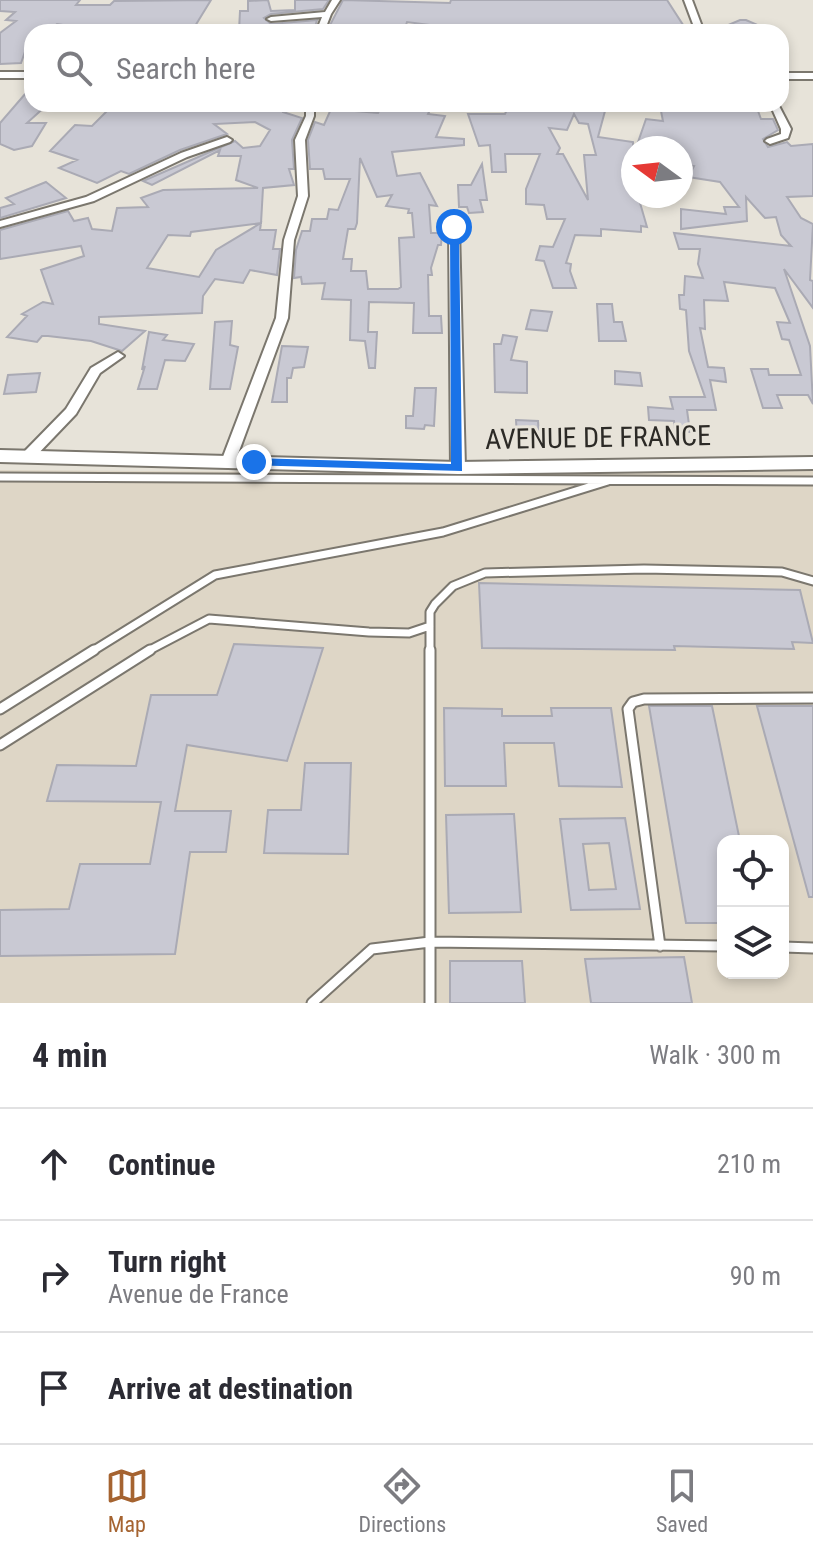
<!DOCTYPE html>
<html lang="en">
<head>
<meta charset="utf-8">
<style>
  :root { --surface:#fff; --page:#f2f2f3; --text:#2b2b33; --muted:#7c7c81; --line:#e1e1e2; --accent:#a56330 }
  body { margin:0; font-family:"Roboto Condensed",sans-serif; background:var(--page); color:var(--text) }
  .controls { position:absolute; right:24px; bottom:24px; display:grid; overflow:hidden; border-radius:16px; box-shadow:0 4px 12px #0003 }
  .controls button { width:72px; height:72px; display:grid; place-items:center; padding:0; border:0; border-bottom:2px solid var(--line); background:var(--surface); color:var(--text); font:40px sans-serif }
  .compass { position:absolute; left:621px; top:136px; width:72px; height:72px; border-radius:50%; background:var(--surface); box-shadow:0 4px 12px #0003; rotate:285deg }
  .stop { position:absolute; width:24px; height:24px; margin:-18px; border:6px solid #1a73e8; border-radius:50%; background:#fff }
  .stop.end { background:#1a73e8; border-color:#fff; box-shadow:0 2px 8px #0008 }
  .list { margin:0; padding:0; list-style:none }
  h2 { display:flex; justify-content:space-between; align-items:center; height:104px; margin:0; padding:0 32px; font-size:34px }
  h2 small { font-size:26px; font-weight:400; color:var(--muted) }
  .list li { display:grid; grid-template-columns:52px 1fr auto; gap:24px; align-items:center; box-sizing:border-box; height:112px; padding:0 32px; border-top:2px solid var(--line) }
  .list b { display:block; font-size:30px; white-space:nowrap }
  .list p { margin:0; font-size:26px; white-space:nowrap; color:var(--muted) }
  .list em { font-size:26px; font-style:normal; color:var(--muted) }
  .icon { flex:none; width:44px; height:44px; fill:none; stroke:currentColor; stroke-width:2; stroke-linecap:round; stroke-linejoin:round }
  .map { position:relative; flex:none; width:813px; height:1003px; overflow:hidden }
  .search { position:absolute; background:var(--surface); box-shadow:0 4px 12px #0003; left:24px; right:24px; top:24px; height:88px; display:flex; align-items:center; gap:20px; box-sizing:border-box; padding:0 28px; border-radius:24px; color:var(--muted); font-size:30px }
  .sheet { height:440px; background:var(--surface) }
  nav { display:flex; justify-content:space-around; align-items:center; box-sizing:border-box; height:112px; border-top:2px solid var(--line); background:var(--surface); font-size:22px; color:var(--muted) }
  nav a { display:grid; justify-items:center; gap:4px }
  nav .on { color:var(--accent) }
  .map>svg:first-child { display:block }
  .built { fill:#ded6c6; fill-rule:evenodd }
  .building { fill:#c9c9d3; stroke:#aaaab4; stroke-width:2; fill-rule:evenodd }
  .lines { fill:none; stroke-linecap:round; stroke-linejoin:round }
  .lane-far1-casing { stroke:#7b776e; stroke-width:11 }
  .lane-casing { stroke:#7b776e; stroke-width:13 }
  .street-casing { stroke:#7b776e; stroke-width:4 }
  .secondary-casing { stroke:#7b776e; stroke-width:4 }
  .lane-far1 { stroke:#fff; stroke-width:7 }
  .lane { stroke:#fff; stroke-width:9 }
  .street { fill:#fff; fill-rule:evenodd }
  .secondary { fill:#fff; fill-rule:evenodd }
  .route { fill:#1a73e8 }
  .labels { text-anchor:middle; stroke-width:6; stroke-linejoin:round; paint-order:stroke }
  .street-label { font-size:28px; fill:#2c2a26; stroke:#e7e3d9 }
</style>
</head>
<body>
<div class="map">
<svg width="813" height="1003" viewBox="0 0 813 1003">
  <rect width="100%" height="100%" fill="#e7e3d9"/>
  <path class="built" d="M0,470L575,474L813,471V1003H0ZM723,841H783V973H723Z"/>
  <path class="building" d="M0,0H80L76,5H110L114,1L211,0L192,31L108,32L57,24L47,32H32L21,63L0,64V33L16,21L6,20L15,12L0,11Z
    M268,0L271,11L295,10V0H329L323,9L271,14L264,18L271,24L317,20L315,27L294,26L260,32L256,27L239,31L240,11H248V1Z
    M343,0L450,3L451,0H667L685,28L673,29L674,32H521L489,27L485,32L407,22L404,31L329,27Z
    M740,20H746L774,32H712Z
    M32,86V104H48L27,123H46L32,146L14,150L0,144V123Z
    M114,104L284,105L283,112L302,118L292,140L294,169H289L294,185L263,188L261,223L191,232L190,236L168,235L147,268L199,277L216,250L261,223L260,230H276L273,249H280L277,275L250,270L243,283L215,279L203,296L202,313L99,317V324L145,331L122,351L91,341L48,336H42L37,342L7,337L27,316L22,314L43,302L53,304L41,270L84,256L81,246L0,259V230L68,211L74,221L88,218L92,229L112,231L117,208L148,207L141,198L163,190L258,188L236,180L241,156H218L220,150L152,185L143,181L235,141L243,148L260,146L270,130L255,122L214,124L227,134L180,150L129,174L121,171L97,183L59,168L77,160L50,151L75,125L92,126Z
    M383,104H400L398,107L430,110L428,114L445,116L436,137L464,139V145L392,152L397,176L420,173L437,206L429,205L431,233H442L441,245H438L431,268L432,275H428L429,316H441L442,333H413L414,303L369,302L368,332H377L375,368H369L365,341L350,340L351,300L322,299L325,283L302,284L301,277L294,278L296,250L302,231H310L312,219H327L329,209L338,210L350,179H325L323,169H310L308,140L315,122L324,125L331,109L378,113ZM360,158L377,197L392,195L386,206L409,209L408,213H412L414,237L399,238L401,287L398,289H368L366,271H351L352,259H343L348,229H355L357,223Z
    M509,105L547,109L548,105L605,111L598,137L633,142V196H638L647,227L641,226V232L601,229V236L575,235L566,263L571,264L570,271L576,288H553L544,261L536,260L540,246L553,247L565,219H547L544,205L526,204V189L540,154H505L506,172H492L490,145L479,146L468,114H505ZM574,114L579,123L588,124L596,155H584L588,200L563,154H557L560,148L549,128L567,130Z
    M660,106L758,111L761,119H773L778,130L763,139L768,147L787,142L791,146L813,144V196L787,197L801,218L813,224L810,280L813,281V308L784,269L810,346L813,404L808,395H777L782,408H763L751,369H768L769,375H801L789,340L782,339L777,322L790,323L775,288L724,282L728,301L704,300L705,329L700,328L708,367L724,368L725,374L726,382L710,380L716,410H687L690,432L675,431L674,421L649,420L648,407L673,409L670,397H705L689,351L686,310L680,309L679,295H684L685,276L703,278L698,264L700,249H679L674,233L791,246L781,235L776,217L765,218L746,197L747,221L681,229V209L726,214L724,207H739L720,182L688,177L694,166L684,165L686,158H681V148H636L646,119L663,121Z
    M482,164L487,200H480L483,212L469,213L467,207H459L458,185H471Z
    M46,182L66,198L0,218V208L14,204L6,198Z
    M597,304H612L614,322H622L626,341H599Z
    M531,310L552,312L547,331L526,329Z
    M232,321L230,345L238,347L230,389H210L215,322Z
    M149,332L167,335L163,340L194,344L185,361L165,360L157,389H138L145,366L142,370Z
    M503,335L517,337L511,360L527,362V393L495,392L494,344H501Z
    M282,346L308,347L304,367L293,368L291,378H287V402H272Z
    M615,371L640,373L642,386L615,384Z
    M40,373L36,392L4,394L8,375Z
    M415,388H436L434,426L425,425L424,429L406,428V416H413Z
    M516,420L538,421L539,438L517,437Z
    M479,583L800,590L813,643L792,642L794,649L674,646L675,650L482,648Z
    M234,644L323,648L287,761L187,745L175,811H231L226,852H190L175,954L0,956V910L69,909L80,864H150L161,802L47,801L57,765L136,766L151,695H217Z
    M649,706H712L740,841H723V923H686Z
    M757,706H813V897H809Z
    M444,708L502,709V716H552L551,708H611L622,787L559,786L554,743H504L506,786H445Z
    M305,763H351L348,854L264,853L268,810H301Z
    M514,814L521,912L449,913L446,815Z
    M625,818L640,909L571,910L560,819ZM609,843L616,889L589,890L583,844Z
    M684,957L692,1003H591L585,959Z
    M450,961H522L525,1003H450Z"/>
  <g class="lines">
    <defs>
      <path id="lane-far1" d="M0,477L813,481
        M91,652L215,575L443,532L608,481
        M146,652L209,619L369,632L409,633L430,626
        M430,652V612L435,604L453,586L485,573L644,569L782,572L813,581"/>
      <path id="lane" d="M430,650V1003
        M0,709L94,650
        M0,745L150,650
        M660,946L628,709L633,702L644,699L813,698
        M783,947L813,948
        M312,1003L372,949L430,942L723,946"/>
      <path id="street" d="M332,0H340L331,14L324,32H316L322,17L271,21L267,19L271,17L325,12Z
        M684,0H692L704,32H696Z
        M0,72H32V78H0Z
        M781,73H813V79H781Z
        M306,104H314V116L305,140L308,196L294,240L288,318L235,462L228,466L221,462L276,318L284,240L298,196L295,140L306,116Z
        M770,104H778L791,129L788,138L770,144L765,141L767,139L781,134V129Z
        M227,137L232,140L230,142L187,157L94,201L0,227V221L86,197L181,153Z
        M454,224L459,227L465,468L458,472L451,468L449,227Z
        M118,352L124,356L100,373L76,414L33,459H23L21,456L23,453L66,409L91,368Z"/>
      <path id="secondary" d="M0,450L458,462L813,457V469L458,474L0,462Z"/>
    </defs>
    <use href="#lane-far1" class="lane-far1-casing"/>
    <use href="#lane" class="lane-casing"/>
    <use href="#street" class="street-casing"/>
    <use href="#secondary" class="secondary-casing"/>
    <use href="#lane-far1" class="lane-far1"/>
    <use href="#lane" class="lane"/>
    <use href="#street" class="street"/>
    <use href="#secondary" class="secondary"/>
  </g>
  <path class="route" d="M454,224L459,227L462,471L249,465L247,462L254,458L451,464L450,227Z"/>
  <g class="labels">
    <g class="street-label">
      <text transform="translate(598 437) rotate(-1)" y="10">AVENUE DE FRANCE</text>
    </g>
  </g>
</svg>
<div class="controls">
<button><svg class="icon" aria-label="locate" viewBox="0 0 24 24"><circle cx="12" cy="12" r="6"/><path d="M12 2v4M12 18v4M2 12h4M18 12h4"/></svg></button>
<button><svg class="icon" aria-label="layers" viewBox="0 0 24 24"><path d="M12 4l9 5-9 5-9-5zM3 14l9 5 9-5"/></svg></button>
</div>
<svg class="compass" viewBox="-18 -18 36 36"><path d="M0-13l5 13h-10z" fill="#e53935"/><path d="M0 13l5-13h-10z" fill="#7c7c81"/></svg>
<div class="stop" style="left:454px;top:227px"></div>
<div class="stop end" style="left:254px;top:462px"></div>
<div class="search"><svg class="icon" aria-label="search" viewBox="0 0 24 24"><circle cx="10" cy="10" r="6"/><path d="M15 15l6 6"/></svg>Search here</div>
</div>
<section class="sheet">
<h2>4 min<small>Walk · 300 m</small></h2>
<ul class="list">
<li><svg class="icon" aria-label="ahead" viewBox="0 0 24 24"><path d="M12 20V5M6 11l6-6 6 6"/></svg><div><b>Continue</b></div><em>210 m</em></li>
<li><svg class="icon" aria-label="right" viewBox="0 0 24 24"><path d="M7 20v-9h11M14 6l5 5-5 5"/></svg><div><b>Turn right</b><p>Avenue de France</p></div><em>90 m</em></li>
<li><svg class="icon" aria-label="arrive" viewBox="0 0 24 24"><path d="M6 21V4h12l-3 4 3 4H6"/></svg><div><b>Arrive at destination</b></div></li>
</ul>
</section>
<nav>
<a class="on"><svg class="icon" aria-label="map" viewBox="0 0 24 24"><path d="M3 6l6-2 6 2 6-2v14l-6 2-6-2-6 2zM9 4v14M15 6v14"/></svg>Map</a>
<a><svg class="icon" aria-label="directions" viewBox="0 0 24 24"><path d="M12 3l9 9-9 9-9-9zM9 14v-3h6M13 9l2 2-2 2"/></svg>Directions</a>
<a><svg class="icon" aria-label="saved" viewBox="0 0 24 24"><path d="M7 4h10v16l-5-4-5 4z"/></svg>Saved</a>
</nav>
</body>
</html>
